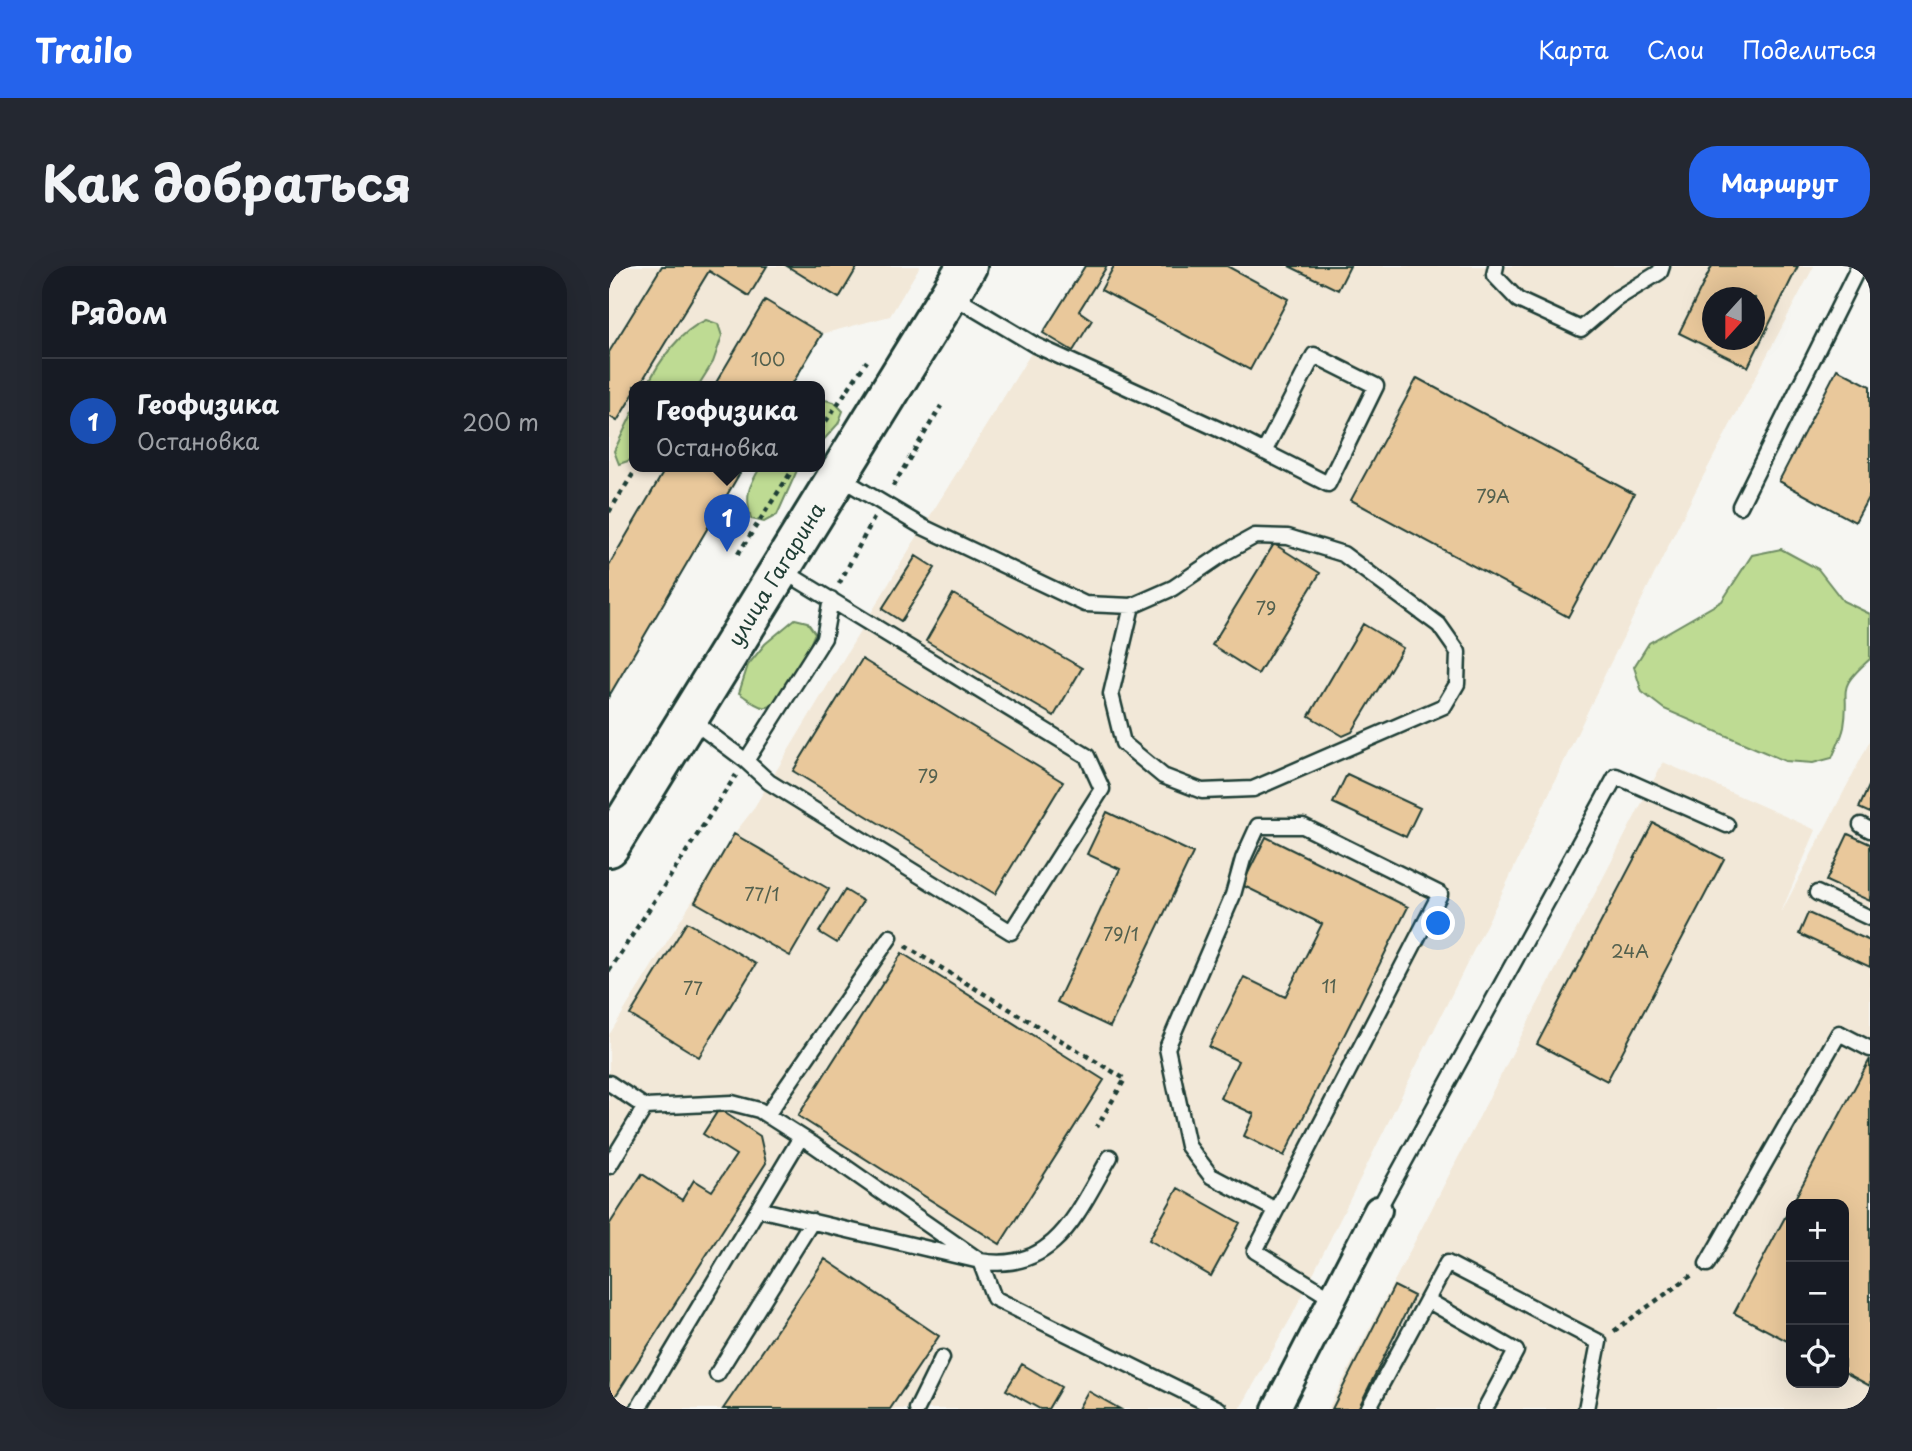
<!DOCTYPE html>
<html lang="ru">
<head>
<meta charset="utf-8">
<style>
  :root { --surface:#171b24; --page:#242831; --text:#f1f3f6; --muted:#9ea1a6; --line:#363941; --accent:#2563eb }
  body { margin:0; font-family:"Playpen Sans",sans-serif; background:var(--page); color:var(--text) }
  .controls { position:absolute; right:21px; bottom:21px; display:grid; overflow:hidden; border-radius:14px; box-shadow:0 7px 28px #0002 }
  .controls button { width:63px; height:63px; display:grid; place-items:center; padding:0; border:0; border-bottom:2px solid var(--line); background:var(--surface); color:var(--text); font:35px sans-serif }
  .compass { position:absolute; left:1093px; top:21px; width:63px; height:63px; border-radius:50%; background:var(--surface); box-shadow:0 7px 28px #0002; rotate:201deg }
  .you { position:absolute; left:830px; top:658px; width:24px; height:24px; margin:-18px; border:5px solid #fff; border-radius:50%; background:#1a73e8; box-shadow:0 0 0 10px #1a73e833 }
  .badge { display:grid; place-items:center; width:46px; height:46px; border-radius:50%; background:var(--accent); color:#fff; font-size:23px; font-weight:700 }
  .pin { position:absolute; translate:-50% -58px; filter:drop-shadow(0 2px 4px #0008) }
  .pin::after { content:''; position:absolute; top:37px; width:24px; height:21px; background:inherit; clip-path:polygon(0 0,100% 0,50% 100%) }
  .popup { position:absolute; left:20px; top:115px; width:196px; height:91px; box-sizing:border-box; display:grid; place-content:center; border-radius:14px; background:var(--surface); filter:drop-shadow(0 2px 5px #0005); font-size:23px; white-space:nowrap; color:var(--muted) }
  .popup b { font-size:26px; color:var(--text) }
  .popup::after { content:''; position:absolute; left:50%; top:100%; margin-left:-14px; border:14px solid transparent; border-top-color:var(--surface) }
  .list { margin:0; padding:0; list-style:none }
  h2 { display:flex; justify-content:space-between; align-items:center; height:91px; margin:0; padding:0 28px; font-size:30px }
  h2 small { font-size:23px; font-weight:400; color:var(--muted) }
  .list li { display:grid; grid-template-columns:46px 1fr auto; gap:21px; align-items:center; box-sizing:border-box; height:126px; padding:0 28px; border-top:2px solid var(--line) }
  .list b { display:block; font-size:26px; white-space:nowrap }
  .list p { margin:0; font-size:23px; white-space:nowrap; color:var(--muted) }
  .list em { font-size:23px; font-style:normal; color:var(--muted) }
  .icon { flex:none; width:38px; height:38px; fill:none; stroke:currentColor; stroke-width:2; stroke-linecap:round; stroke-linejoin:round }
  .map { position:relative; flex:none; width:1261px; height:1143px; overflow:hidden; border-radius:28px }
  header { display:flex; align-items:center; gap:42px; box-sizing:border-box; height:98px; padding:0 35px; background:var(--accent); color:#fff }
  header strong { font-size:33px }
  nav { display:flex; gap:38px; margin-inline-start:auto; font-size:24px }
  .intro { display:flex; align-items:center; justify-content:space-between; box-sizing:border-box; height:168px; padding:0 42px }
  h1 { margin:0; font-size:49px }
  .button { padding:18px 32px; border-radius:28px; background:var(--accent); color:#fff; font-size:24px; font-weight:700 }
  main { display:flex; gap:42px; padding:0 42px }
  aside { flex:1; background:var(--surface); border-radius:28px; box-shadow:0 7px 28px #0002 }
  .map>svg:first-child { display:block }
  .built { fill:#f2e8d8; fill-rule:evenodd }
  .green { fill:#bedb93; stroke:#6e8c64; stroke-width:2 }
  .building { fill:#e9c89b; stroke:#1f3d34; stroke-width:2; fill-rule:evenodd }
  .lines { fill:none; stroke-linecap:round; stroke-linejoin:round }
  .service-casing { stroke:#1f3d34; stroke-width:19 }
  .minor-casing { stroke:#1f3d34; stroke-width:32 }
  .primary-casing { stroke:#1f3d34; stroke-width:44 }
  .path { stroke:#1f3d34; stroke-width:4.5; stroke-dasharray:5 5; stroke-linecap:butt }
  .service { stroke:#f6f6f2; stroke-width:14 }
  .minor { stroke:#f6f6f2; stroke-width:26 }
  .primary { stroke:#f6f6f2; stroke-width:38 }
  .labels { text-anchor:middle; stroke-width:5; stroke-linejoin:round; paint-order:stroke }
  .number-label { font-size:18px; fill:#52604e }
  .street-label { font-size:21px; fill:#1f3d34; stroke:#f6f6f2 }
</style>
</head>
<body>
<header>
<strong>Trailo</strong>
<nav><a>Карта</a><a>Слои</a><a>Поделиться</a></nav>
</header>
<div class="intro"><h1>Как добраться</h1><a class="button">Маршрут</a></div>
<main>
<aside>
<h2>Рядом<small></small></h2>
<ul class="list">
<li><span class="badge" style="background:#1a4fb4">1</span><div><b>Геофизика</b><p>Остановка</p></div><em>200 m</em></li>
</ul>
</aside>
<div class="map">
<svg width="1261" height="1143" viewBox="0 0 1261 1143">
  <rect width="100%" height="100%" fill="#f6f6f2"/>
  <filter id="ink" filterUnits="userSpaceOnUse"><feTurbulence type="fractalNoise" baseFrequency=".0143" numOctaves="2"/><feDisplacementMap in="SourceGraphic" scale="14" xChannelSelector="R" yChannelSelector="G"/><feConvolveMatrix kernelMatrix="1 2 1 2 8 2 1 2 1" color-interpolation-filters="sRGB"/></filter>
  <g filter="url(#ink)">
    <path class="built" d="M0,0H311L281,50L213,68L182,120H25V200H135L0,430Z
      M476,0H1205L1086,226L999,402L897,619L683,1050L631,1143H0V769L125,568L143,545L303,279ZM1104,32H1146V74H1104Z
      M1261,475V1143H719L1054,496L1207,564L1171,649ZM1182,938H1235V1117H1182Z"/>
    <path class="green" d="M97,54L109,58L113,70L104,96L89,120H38C50,95 71,65 97,54Z
      M211,133L225,136L234,145L229,158L211,178Z
      M25,144V193L10,198L5,185Z
      M152,200H190L168,249L155,256L142,253C136,228 139,222 152,200Z
      M1172,283L1209,303L1234,335L1261,348V393C1224,426 1242,421 1235,461C1233,471 1227,482 1223,492L1204,497L1176,495L1055,443L1033,426L1025,401L1040,377L1113,335L1143,289Z
      M186,353L198,356L206,367C197,386 179,445 154,441C146,440 137,431 130,427L139,399L156,378Z"/>
    <path class="building" d="M53,0H158L140,30L100,5L30,120H25V127L8,155L0,150V86Z
      M178,0H249L230,32Z
      M476,0H498L470,45L483,54L464,85L434,67Z
      M505,0H618L679,33L641,104L492,24Z
      M680,0H741L729,24Z
      M1103,0H1189L1139,101L1070,67ZM1104,32H1146V74H1104Z
      M156,34L213,68L182,120H105Z
      M1228,103L1261,120V228L1246,256L1170,215Z
      M808,112L1025,228L959,351L742,234Z
      M58,200H135L0,430V299Z
      M665,278L711,307L649,408L603,379Z
      M307,290L326,302L292,355L273,343Z
      M344,328L473,402L445,450L317,375Z
      M754,358L794,382L743,466L734,470L700,450Z
      M253,393L454,516L386,628L184,505Z
      M738,508L811,542L797,571L724,537Z
      M1261,518V547L1250,542Z
      M498,546L584,587L501,761L448,736L511,603L478,588Z
      M1044,557L1115,593L998,815L928,778Z
      M125,568L220,623L181,690L86,636Z
      M1239,568L1261,578V635L1217,615Z
      M657,571L799,641L675,890L635,870L645,848L611,832L629,795L600,781L635,711L676,731L713,658L633,619Z
      M236,624L254,635L228,677L210,666Z
      M1199,647L1261,675V701L1190,668Z
      M78,656L147,698L90,791L21,749Z
      M293,687L495,814L391,978L189,850Z
      M1261,793V1120L1235,1106V938H1183Z
      M110,843L151,870L157,897L0,1140V959L33,908L73,934L85,914L103,925L127,889L94,868Z
      M569,922L631,957L602,1010L540,974Z
      M1182,940V1077L1125,1047Z
      M216,993L330,1070L281,1143H114Z
      M785,1020L805,1030L749,1143H723Z
      M413,1098L452,1121L439,1143H431L397,1124Z
      M479,1125L511,1143H469Z"/>
    <g class="lines">
      <defs>
        <path id="service" d="M887,0L885,9L909,34L972,63L1007,33L1051,6L1053,0
          M0,4L3,0
          M342,29L426,79L620,168L719,218L767,120L705,89L655,186
          M230,211L314,261L476,338L523,340L564,322L617,286L646,270L679,271L734,288L830,359L849,386L848,418L835,440L644,523L593,525L554,510L514,477L502,428L523,340
          M1131,240L1250,0
          M81,453L137,495L160,516L402,666L493,523L478,490L173,304
          M137,495L215,372L222,333
          M1252,559L1261,564
          M1208,627L1261,652
          M0,817L36,841L0,900
          M36,841L123,837L150,844L205,879L371,995C446,1008 469,945 501,891
          M158,849L281,671
          M149,943L371,995L385,1032L610,1143
          M667,944L602,910L579,880L558,782L624,629L634,593L649,560H694L831,628L646,985L724,1033
          M769,944L1007,510L1118,559
          M1098,998L1230,767L1261,783
          M818,1034L907,1085L876,1143
          M108,1108L203,955
          M29,1143L192,871
          M308,1143L333,1092
          M759,1143L838,997L990,1076L977,1143"/>
        <path id="minor" d="M667,1143L769,944"/>
        <g id="primary">
          <path id="s1" d="M0,581L358,0"/>
        </g>
      </defs>
      <use href="#service" class="service-casing"/>
      <use href="#minor" class="minor-casing"/>
      <use href="#primary" class="primary-casing"/>
      <path class="path" d="M211,164L258,95
        M284,220L332,140
        M0,246L29,200
        M129,288L186,200
        M230,318L265,252
        M296,680L516,813L488,861
        M0,705L127,509
        M1005,1065L1083,1009"/>
      <use href="#service" class="service"/>
      <use href="#minor" class="minor"/>
      <use href="#primary" class="primary"/>
    </g>
  </g>
  <g class="labels">
    <g class="number-label">
      <text x="159" y="100">100</text>
      <text x="884" y="237">79А</text>
      <text x="657" y="349">79</text>
      <text x="319" y="517">79</text>
      <text x="153" y="635">77/1</text>
      <text x="512" y="675">79/1</text>
      <text x="1021" y="692">24А</text>
      <text x="720" y="727">11</text>
      <text x="84" y="729">77</text>
    </g>
    <g class="street-label">
      <text dy="7" stroke="none"><textPath href="#s1" startOffset="320">улица Гагарина</textPath></text>
    </g>
  </g>
</svg>
<div class="controls">
<button>+</button>
<button>−</button>
<button><svg class="icon" aria-label="locate" viewBox="0 0 24 24"><circle cx="12" cy="12" r="6"/><path d="M12 2v4M12 18v4M2 12h4M18 12h4"/></svg></button>
</div>
<svg class="compass" viewBox="-18 -18 36 36"><path d="M0-13l5 13h-10z" fill="#e53935"/><path d="M0 13l5-13h-10z" fill="#9ea1a6"/></svg>
<div class="you"></div>
<div class="pin badge" style="left:118px;top:286px;background:#1a4fb4">1</div>
<div class="popup"><b>Геофизика</b>Остановка</div>
</div>
</main>
</body>
</html>
